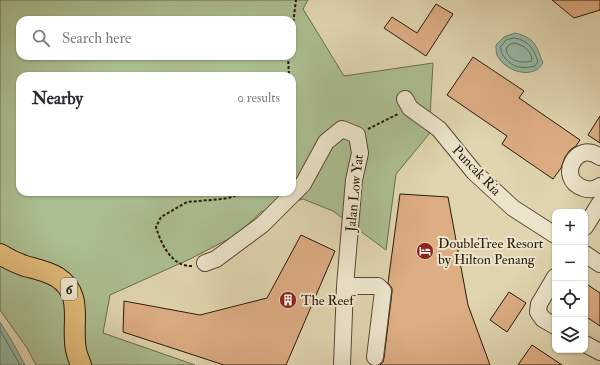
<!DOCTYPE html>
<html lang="en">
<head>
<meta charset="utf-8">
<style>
  :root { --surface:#fff; --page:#f7f7f7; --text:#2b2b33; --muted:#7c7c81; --line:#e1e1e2 }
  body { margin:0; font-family:"IM FELL Double Pica",serif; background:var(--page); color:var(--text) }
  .controls { position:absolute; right:12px; bottom:12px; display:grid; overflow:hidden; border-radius:8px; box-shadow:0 1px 3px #0004 }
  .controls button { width:36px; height:36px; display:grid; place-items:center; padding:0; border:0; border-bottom:1px solid var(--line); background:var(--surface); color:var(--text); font:20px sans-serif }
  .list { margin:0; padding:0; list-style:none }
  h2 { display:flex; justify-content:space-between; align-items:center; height:52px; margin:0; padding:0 16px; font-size:17px }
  h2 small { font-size:13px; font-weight:400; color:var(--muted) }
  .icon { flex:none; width:22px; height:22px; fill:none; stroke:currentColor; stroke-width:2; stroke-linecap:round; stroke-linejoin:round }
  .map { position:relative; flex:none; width:600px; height:365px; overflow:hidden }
  .search { position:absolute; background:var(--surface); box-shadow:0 1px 3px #0004; left:16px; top:16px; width:280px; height:44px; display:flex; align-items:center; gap:10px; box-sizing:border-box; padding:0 14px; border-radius:12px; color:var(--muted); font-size:15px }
  .panel { position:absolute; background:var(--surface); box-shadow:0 1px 3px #0004; left:16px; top:72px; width:280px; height:124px; border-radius:12px }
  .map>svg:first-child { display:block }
  .green { fill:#abbe90; stroke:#6a6c4e; fill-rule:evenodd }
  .water { fill:#95b9a5; stroke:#6a7968 }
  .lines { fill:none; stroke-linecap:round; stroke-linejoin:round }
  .shore { stroke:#606a58; stroke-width:1 }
  .building { fill:#ddad84; stroke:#2a1a0c }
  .minor-casing { stroke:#584935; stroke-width:18 }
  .major-casing { stroke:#2a1a0c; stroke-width:22 }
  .path { stroke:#2a1a0c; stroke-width:2; stroke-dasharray:3 2; stroke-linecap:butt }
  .minor { stroke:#ebe4cb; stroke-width:16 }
  .major { stroke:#e0ba78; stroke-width:20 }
  .labels { text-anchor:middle; stroke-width:4; stroke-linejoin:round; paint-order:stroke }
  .shield { fill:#ebe4cb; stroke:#645745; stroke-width:1 }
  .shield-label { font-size:13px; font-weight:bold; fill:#2a1a0c }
  .street-label { font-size:14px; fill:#2a1a0c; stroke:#ebe4cb }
  .poi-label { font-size:14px; fill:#2a1a0c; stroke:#ebe4cb; text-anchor:start }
</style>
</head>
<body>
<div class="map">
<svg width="600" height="365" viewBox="0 0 600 365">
  <rect width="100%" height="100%" fill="#e0d5af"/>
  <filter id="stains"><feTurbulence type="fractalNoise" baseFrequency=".005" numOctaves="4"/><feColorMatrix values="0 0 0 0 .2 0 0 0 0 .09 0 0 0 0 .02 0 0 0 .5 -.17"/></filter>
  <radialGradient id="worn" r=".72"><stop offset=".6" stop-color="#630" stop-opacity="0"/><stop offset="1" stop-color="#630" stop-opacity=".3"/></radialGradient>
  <path class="green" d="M0,0H308L303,9L344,76L433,63L429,134L396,174L386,250L333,211L303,199L261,212L238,234L190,259L110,295L103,333L195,365H36L27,348L0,310ZM20,20H292V56H20ZM20,76H292V192H20Z"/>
  <path class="water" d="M515,33C535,38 536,45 543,63C541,65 539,69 536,70C523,77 503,68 497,55C496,53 496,48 496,45L504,37Z
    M0,322L13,343L25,365H0Z"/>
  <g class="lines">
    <path class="shore" d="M515,38C529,41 534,49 538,62L535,66C522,69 513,68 505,58C502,54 500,51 501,46L506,40Z
      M514,43C524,45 532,51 532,61C521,64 508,61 506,49L509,45Z
      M0,330L20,365"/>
  </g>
  <path class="building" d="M552,0H600V10L574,18Z
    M436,4L453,14L426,56L384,28L392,17L417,33Z
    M473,57L524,91L519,98L580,140L576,146L570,150L565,157L561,168L553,179L502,144L507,136L447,95Z
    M600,116V143L588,135Z
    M400,194L448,197L468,305L490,365H380L383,362L384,358L392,292V288L388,283Z
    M301,235L335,251L286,365H224L123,332L124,301L200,315L267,298Z
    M585,283L600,293V326L585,316Z
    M509,292L526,303L507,332L490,320Z
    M532,345L562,365H518Z"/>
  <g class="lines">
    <defs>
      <path id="minor" d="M405,99L410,108L439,129L474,172L513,208L555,235
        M600,157C576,139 556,179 583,188C588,190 595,190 600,186
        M585,227L600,203
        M585,254L600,264
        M205,263L216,259L263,224L303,184L326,142L342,129L357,135L360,153L354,180L345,286L342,365
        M555,277L539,304L538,312L543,319L555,326
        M345,286H378L383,291L375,357
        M585,344L600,352"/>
      <path id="major" d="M0,254C8,259 16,263 25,266C36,269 47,271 57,277C82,293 73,317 75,341C75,349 78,358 81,365"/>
    </defs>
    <use href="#minor" class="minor-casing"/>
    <use href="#major" class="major-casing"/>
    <path class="path" d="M292,32L296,0
      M288,56L289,76
      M368,129L398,114
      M192,266C172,267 161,244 156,227L161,217L187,202L222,199L233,197L241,192"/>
    <use href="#minor" class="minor"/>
    <use href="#major" class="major"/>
  </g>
  <defs>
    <symbol id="hotel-disc" viewBox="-11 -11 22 22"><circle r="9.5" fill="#8f2418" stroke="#ebe4cb"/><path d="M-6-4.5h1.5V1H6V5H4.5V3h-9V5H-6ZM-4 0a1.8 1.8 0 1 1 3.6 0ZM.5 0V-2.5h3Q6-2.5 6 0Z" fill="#fff"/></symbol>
    <symbol id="building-disc" viewBox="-11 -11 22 22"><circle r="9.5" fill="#8f2418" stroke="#ebe4cb"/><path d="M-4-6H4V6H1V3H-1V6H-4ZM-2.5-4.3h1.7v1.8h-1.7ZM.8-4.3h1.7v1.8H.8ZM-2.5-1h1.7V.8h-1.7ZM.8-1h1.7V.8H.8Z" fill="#fff"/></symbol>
  </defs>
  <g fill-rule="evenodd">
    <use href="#hotel-disc" x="415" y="241" width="20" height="20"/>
    <use href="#building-disc" x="278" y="290" width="20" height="20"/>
  </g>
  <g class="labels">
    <rect class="shield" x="61" y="278" width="16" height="22" rx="3"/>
    <g class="shield-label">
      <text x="69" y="294">6</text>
    </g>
    <g class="street-label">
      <text transform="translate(477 170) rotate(46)" y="5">Puncak Ria</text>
      <text transform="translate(354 193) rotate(-84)" y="5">Jalan Low Yat</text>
    </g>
    <g class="poi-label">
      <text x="438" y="248">DoubleTree Resort<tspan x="438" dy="16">by Hilton Penang</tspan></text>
      <text x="301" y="305">The Reef</text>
    </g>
  </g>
  <rect width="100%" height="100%" filter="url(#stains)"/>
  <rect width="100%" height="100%" fill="url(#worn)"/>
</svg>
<div class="controls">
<button>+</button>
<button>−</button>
<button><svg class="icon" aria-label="locate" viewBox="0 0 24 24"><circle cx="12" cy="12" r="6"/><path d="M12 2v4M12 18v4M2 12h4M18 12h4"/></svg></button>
<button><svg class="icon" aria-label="layers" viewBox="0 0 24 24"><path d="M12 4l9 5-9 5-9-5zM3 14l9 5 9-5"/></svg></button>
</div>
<div class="search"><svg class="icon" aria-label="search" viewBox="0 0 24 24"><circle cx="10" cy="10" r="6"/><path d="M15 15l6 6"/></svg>Search here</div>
<section class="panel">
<h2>Nearby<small>0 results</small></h2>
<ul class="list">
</ul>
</section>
</div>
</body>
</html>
